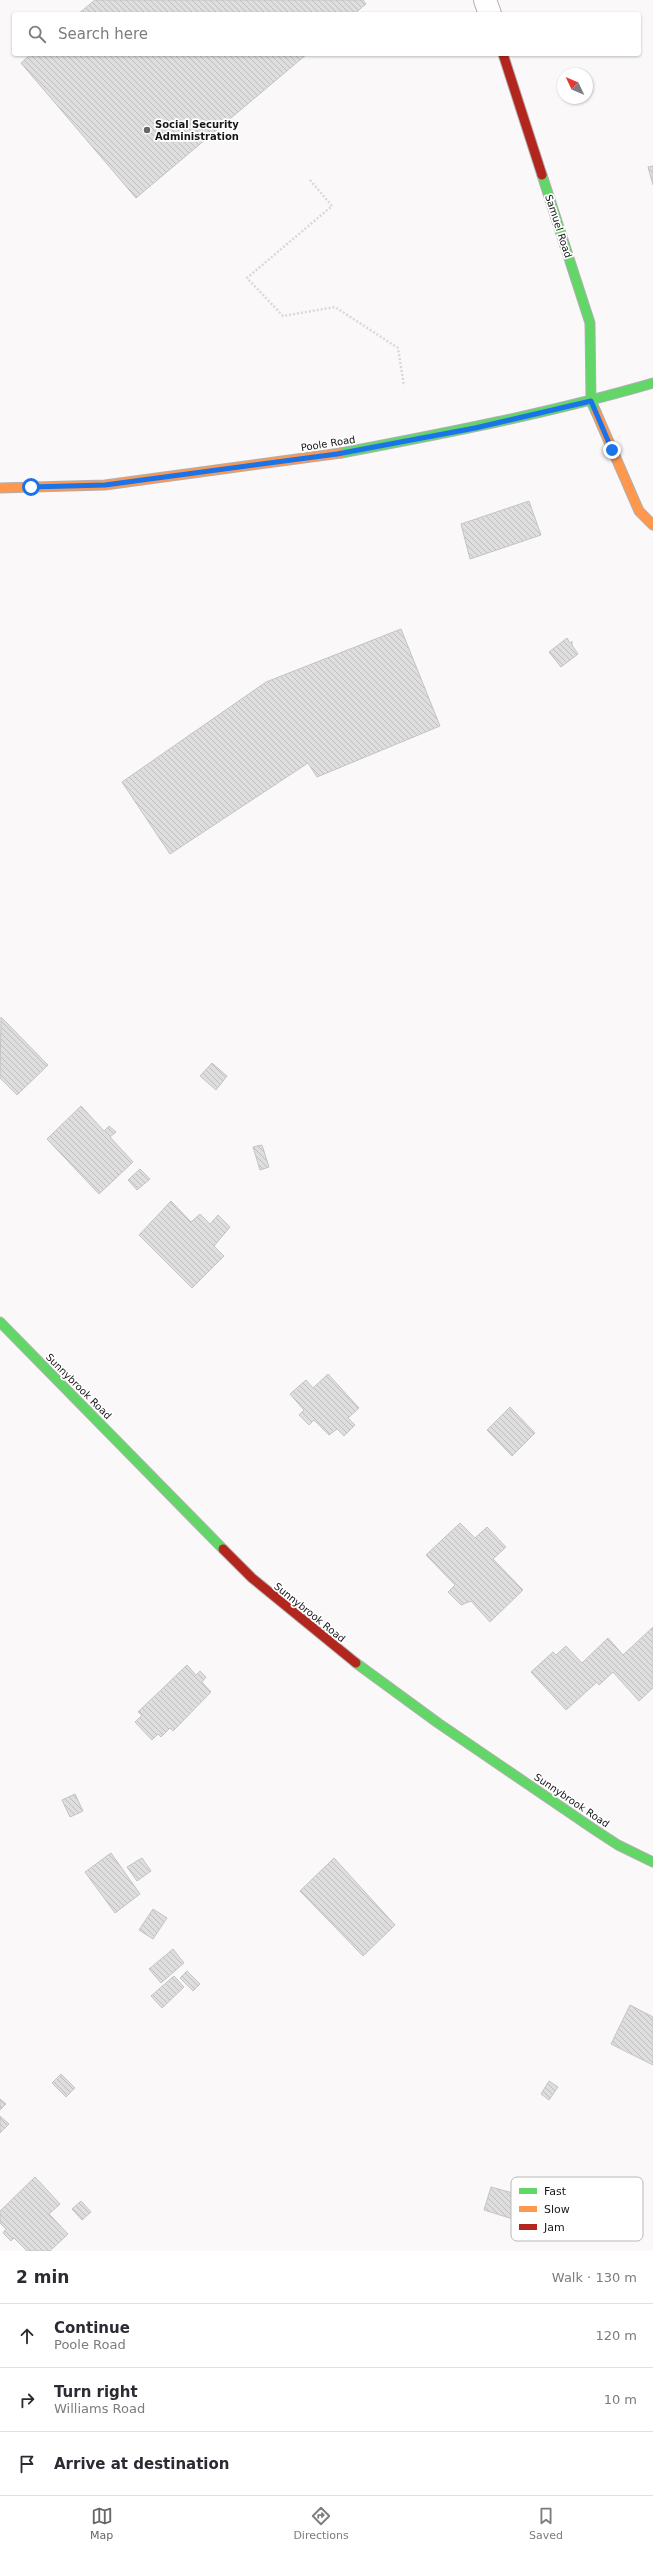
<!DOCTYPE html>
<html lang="en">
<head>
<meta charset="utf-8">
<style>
  body { margin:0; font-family:"DejaVu Sans",sans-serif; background:#f2f2f3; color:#2b2b33 }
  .compass { position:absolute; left:557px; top:68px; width:36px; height:36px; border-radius:50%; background:#fff; box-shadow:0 1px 3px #0004; rotate:314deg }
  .stop { position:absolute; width:12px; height:12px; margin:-9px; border:3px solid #1a73e8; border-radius:50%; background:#fff }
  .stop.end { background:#1a73e8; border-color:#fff; box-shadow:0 1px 4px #0008 }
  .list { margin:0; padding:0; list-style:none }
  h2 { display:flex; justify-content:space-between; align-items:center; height:52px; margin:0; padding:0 16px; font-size:17px }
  h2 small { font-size:13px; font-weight:400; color:#7c7c81 }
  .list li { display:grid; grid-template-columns:26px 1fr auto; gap:12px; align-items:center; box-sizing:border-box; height:64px; padding:0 16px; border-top:1px solid #e1e1e2 }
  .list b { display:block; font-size:15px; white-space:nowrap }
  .list p { margin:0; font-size:13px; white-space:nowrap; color:#7c7c81 }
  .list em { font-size:13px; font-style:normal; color:#7c7c81 }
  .icon { flex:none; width:22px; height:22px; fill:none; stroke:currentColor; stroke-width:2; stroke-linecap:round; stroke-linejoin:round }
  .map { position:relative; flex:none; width:653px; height:2251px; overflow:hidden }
  .search { position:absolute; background:#fff; box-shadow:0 1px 3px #0004; left:12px; right:12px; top:12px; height:44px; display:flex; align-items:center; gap:10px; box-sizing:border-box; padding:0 14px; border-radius:4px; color:#7c7c81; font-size:15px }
  .sheet { height:244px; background:#fff }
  nav { display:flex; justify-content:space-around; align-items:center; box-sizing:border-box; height:56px; border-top:1px solid #e1e1e2; background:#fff; font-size:11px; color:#7c7c81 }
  nav a { display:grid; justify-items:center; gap:2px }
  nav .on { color:#676566 }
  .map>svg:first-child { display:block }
</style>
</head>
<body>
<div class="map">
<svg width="653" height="2251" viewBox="0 0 653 2251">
  <defs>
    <pattern id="building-back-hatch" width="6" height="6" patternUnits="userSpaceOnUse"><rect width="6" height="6" fill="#dfdedf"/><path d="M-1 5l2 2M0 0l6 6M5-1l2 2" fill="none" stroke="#bfbebf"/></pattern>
  </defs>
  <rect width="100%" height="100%" fill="#faf8f9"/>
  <g fill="url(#building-back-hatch)" stroke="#c4c4c4">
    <path d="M95,0H363L366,4L354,14H78Z"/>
    <path d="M31,54H307L136,198L21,63Z"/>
    <path d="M653,166V185L648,167Z"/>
    <path d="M529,501L541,535L470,559L461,524Z"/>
    <path d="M401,629L440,726L317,777L308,763L170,854L122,782L266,682Z"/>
    <path d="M567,638L570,643L572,641V645L578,654L561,667L549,652Z"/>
    <path d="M1,1017L48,1065L17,1095L0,1078Z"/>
    <path d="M212,1063L227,1076L216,1090L200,1076Z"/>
    <path d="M81,1106L104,1131L109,1126L116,1132L110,1137L133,1162L99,1194L47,1139Z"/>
    <path d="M262,1145L269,1167L260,1170L253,1147Z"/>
    <path d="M140,1169L150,1179L137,1190L128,1180Z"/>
    <path d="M171,1201L191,1222L200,1214L210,1224L218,1215L230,1227L214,1246L224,1256L192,1288L139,1235Z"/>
    <path d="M328,1374L359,1408L348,1418L355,1425L344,1436L337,1429L329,1435L314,1420L309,1425L299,1415L304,1410L290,1394L306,1380L313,1388Z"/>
    <path d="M510,1407L535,1433L512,1456L487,1430Z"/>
    <path d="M460,1523L475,1538L487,1527L506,1547L493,1559L523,1590L490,1622L471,1601L461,1605L448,1592L455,1585L426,1555Z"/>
    <path d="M653,1627V1688L639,1701L613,1672L599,1685L597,1682L566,1710L531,1672L553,1652L556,1655L566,1646L582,1663L608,1638L623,1655Z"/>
    <path d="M187,1665L196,1675L200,1671L206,1677L202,1682L211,1692L173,1731L170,1728L161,1737L158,1734L152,1740L135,1722L142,1715L138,1712Z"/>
    <path d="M75,1794L83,1811L70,1817L62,1800Z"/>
    <path d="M111,1853L140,1894L115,1913L85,1872Z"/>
    <path d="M142,1858L151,1871L137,1881L127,1867Z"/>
    <path d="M334,1858L395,1925L363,1956L300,1891Z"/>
    <path d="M153,1909L167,1918L153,1939L139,1930Z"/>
    <path d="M173,1949L184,1963L161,1983L149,1969Z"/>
    <path d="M187,1971L200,1984L193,1991L180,1978Z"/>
    <path d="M174,1976L184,1987L162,2008L151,1996Z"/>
    <path d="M630,2005L653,2017V2065L611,2044Z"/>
    <path d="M61,2074L75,2088L66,2097L52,2083Z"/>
    <path d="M549,2081L558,2087L549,2100L541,2094Z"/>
    <path d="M0,2099L6,2104L0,2110Z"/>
    <path d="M0,2116L9,2124L0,2133Z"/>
    <path d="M35,2177L60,2204L49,2214L68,2234L50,2251H27L14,2238L11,2241L3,2233L6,2229L0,2223V2211Z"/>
    <path d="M491,2187L520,2195L513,2219L484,2210Z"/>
    <path d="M81,2201L91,2212L82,2220L72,2209Z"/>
  </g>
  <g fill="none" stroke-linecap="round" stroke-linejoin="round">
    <g stroke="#b1b0b1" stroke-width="24">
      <path id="street" d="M485,0L490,14"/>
    </g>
    <g stroke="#b1b0b1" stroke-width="11">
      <g id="fast">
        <path d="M542,175L590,323L591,401L596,412"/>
        <path d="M341,453C446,433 550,413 653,383"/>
        <path d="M0,1322L223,1549"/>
        <path d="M356,1663L438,1723L595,1830L618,1845L653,1862"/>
      </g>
    </g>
    <g stroke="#b1b0b1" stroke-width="11">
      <g id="slow">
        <path d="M596,412L639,511L653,525"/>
        <path d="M0,488L105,485L341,453"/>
      </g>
    </g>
    <g stroke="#b1b0b1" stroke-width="11">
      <g id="jam">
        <path d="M503,54L542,175"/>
        <path d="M223,1549L252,1578L356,1663"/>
      </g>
    </g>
    <path stroke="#dad9da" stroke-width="2.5" stroke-dasharray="2 2" stroke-linecap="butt" d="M310,180L332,206L247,278L283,316L335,307L398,348L404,386"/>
    <use href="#street" stroke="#fefefe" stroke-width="22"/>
    <use href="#fast" stroke="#63d668" stroke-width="9"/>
    <use href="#slow" stroke="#ff974d" stroke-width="9"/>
    <use href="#jam" stroke="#b3261e" stroke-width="9"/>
  </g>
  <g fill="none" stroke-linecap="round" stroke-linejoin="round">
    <path stroke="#1a73e8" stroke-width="5" d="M31,487L105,485L337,454L475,428L591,401L612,450"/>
  </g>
  <circle fill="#676566" stroke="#fff" stroke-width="1.5" cx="147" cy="130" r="4"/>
  <g text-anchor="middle" stroke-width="3.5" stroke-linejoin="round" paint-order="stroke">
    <g font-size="10" font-weight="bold" fill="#181617" stroke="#fff" text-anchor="start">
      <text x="155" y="128">Social Security<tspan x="155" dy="12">Administration</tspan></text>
    </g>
    <g font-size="10" fill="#181617" stroke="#fff">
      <text transform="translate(559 226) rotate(72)" y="4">Samuel Road</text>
      <text transform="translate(328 443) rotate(-9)" y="4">Poole Road</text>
      <text transform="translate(79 1386) rotate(45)" y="4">Sunnybrook Road</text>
      <text transform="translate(310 1612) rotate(39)" y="4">Sunnybrook Road</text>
      <text transform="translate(572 1800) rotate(34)" y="4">Sunnybrook Road</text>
    </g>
  </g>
  <rect x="511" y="2177" width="132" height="64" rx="6" fill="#fff" stroke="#bab9b9" stroke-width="1"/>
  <rect x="519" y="2188" width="18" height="6" fill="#63d668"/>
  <rect x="519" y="2206" width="18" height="6" fill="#ff974d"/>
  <rect x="519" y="2224" width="18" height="6" fill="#b3261e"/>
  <g font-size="11" fill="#181617">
    <text x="544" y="2195">Fast</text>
    <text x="544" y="2213">Slow</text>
    <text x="544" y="2231">Jam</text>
  </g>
</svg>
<svg class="compass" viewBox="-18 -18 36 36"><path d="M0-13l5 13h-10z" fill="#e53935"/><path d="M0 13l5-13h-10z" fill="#7c7c81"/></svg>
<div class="stop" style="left:31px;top:487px"></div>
<div class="stop end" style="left:612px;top:450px"></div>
<div class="search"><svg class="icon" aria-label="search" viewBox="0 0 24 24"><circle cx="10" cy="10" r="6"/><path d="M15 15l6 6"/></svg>Search here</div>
</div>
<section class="sheet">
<h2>2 min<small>Walk · 130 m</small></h2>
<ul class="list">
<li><svg class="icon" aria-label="ahead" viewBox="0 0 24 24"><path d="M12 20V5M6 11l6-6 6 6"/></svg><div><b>Continue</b><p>Poole Road</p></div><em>120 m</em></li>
<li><svg class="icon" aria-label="right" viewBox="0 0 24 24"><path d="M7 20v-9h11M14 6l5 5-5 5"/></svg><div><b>Turn right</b><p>Williams Road</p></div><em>10 m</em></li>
<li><svg class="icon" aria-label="arrive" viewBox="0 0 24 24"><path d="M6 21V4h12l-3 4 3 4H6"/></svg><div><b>Arrive at destination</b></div></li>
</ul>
</section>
<nav>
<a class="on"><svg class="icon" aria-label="map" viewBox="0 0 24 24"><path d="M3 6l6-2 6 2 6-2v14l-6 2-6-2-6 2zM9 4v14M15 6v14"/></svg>Map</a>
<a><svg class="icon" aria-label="directions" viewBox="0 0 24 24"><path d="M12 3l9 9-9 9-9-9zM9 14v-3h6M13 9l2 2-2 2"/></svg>Directions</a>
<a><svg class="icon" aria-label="saved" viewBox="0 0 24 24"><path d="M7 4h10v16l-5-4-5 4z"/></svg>Saved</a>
</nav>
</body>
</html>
